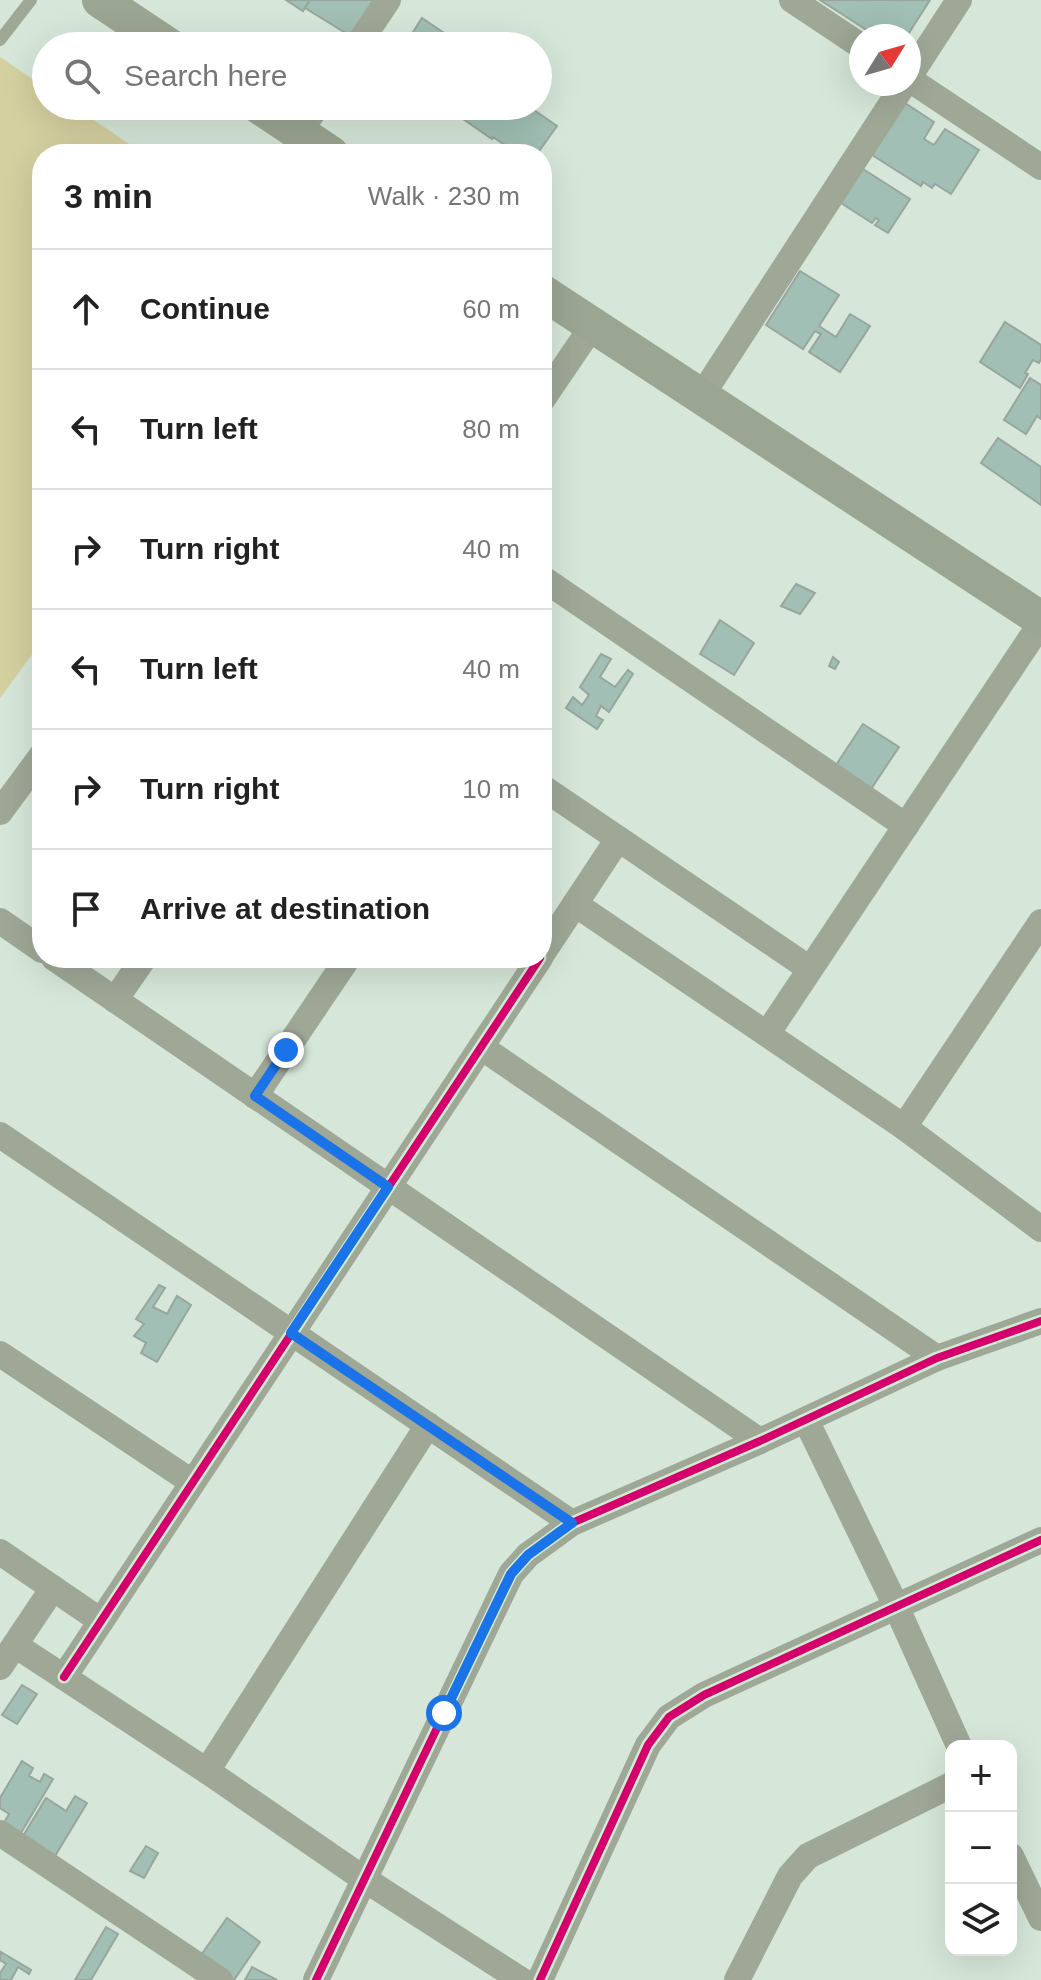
<!DOCTYPE html>
<html lang="en">
<head>
<meta charset="utf-8">
<style>
  body { margin:0; font-family:Arial,sans-serif; background:#f2f2f2; color:#222 }
  .controls { position:absolute; right:24px; bottom:24px; display:grid; overflow:hidden; border-radius:16px; box-shadow:0 8px 32px #0002 }
  .controls button { width:72px; height:72px; display:grid; place-items:center; padding:0; border:0; border-bottom:2px solid #e0e0e0; background:#fff; color:#222; font:40px sans-serif }
  .compass { position:absolute; left:849px; top:24px; width:72px; height:72px; border-radius:50%; background:#fff; box-shadow:0 8px 32px #0002; rotate:53deg }
  .stop { position:absolute; width:24px; height:24px; margin:-18px; border:6px solid #1a73e8; border-radius:50%; background:#fff }
  .stop.end { background:#1a73e8; border-color:#fff; box-shadow:0 2px 8px #0008 }
  .list { margin:0; padding:0; list-style:none }
  h2 { display:flex; justify-content:space-between; align-items:center; height:104px; margin:0; padding:0 32px; font-size:34px }
  h2 small { font-size:26px; font-weight:400; color:#767676 }
  .list li { display:grid; grid-template-columns:52px 1fr auto; gap:24px; align-items:center; box-sizing:border-box; height:120px; padding:0 32px; border-top:2px solid #e0e0e0 }
  .list b { display:block; font-size:30px; white-space:nowrap }
  .list em { font-size:26px; font-style:normal; color:#767676 }
  .icon { flex:none; width:44px; height:44px; fill:none; stroke:currentColor; stroke-width:2; stroke-linecap:round; stroke-linejoin:round }
  .map { position:relative; flex:none; width:1041px; height:1980px; overflow:hidden }
  .search { position:absolute; background:#fff; box-shadow:0 8px 32px #0002; left:32px; top:32px; width:520px; height:88px; display:flex; align-items:center; gap:20px; box-sizing:border-box; padding:0 28px; border-radius:44px; color:#767676; font-size:30px }
  .panel { position:absolute; background:#fff; box-shadow:0 8px 32px #0002; left:32px; top:144px; width:520px; height:824px; border-radius:32px }
  .map>svg:first-child { display:block }
</style>
</head>
<body>
<div class="map">
<svg width="1041" height="1980" viewBox="0 0 1041 1980">
  <rect width="100%" height="100%" fill="#d6e7d9"/>
  <path fill="#d5d0a0" d="M0,57L46,88V106H73L144,154H42V641L0,698Z"/>
  <g fill="#a1bfb4" stroke="#97a69e" stroke-width="2">
    <path d="M286,0H310L303,11Z"/>
    <path d="M310,0H375L352,37L305,8Z"/>
    <path d="M820,0H930L907,36H876Z"/>
    <path d="M422,18L462,45V46H404Z"/>
    <path d="M905,103L934,122L924,139L934,145L945,129L979,150L951,194L935,184L932,188L923,182L921,186L872,155Z"/>
    <path d="M472,106H528L557,126L537,154H518L493,137L492,139L463,119Z"/>
    <path d="M863,169L910,199L888,233L875,225L879,220L876,218L872,223L841,203Z"/>
    <path d="M800,271L839,295L819,326L836,337L850,314L870,326L840,372L809,352L821,334L815,331L803,349L766,325Z"/>
    <path d="M1005,322L1041,345V359L1039,363L1033,360L1025,373L1028,374L1020,388L980,362Z"/>
    <path d="M1030,378L1041,385V419L1037,416L1026,434L1004,420Z"/>
    <path d="M998,438L1041,467V505L981,463Z"/>
    <path d="M796,584L815,593L800,614L781,606Z"/>
    <path d="M720,620L754,643L734,675L700,654Z"/>
    <path d="M601,654L611,659L600,677L615,687L628,670L633,674L609,712L601,706L596,716L603,720L597,729L566,708L573,697L582,705L589,695L580,687Z"/>
    <path d="M833,657L839,662L835,669L829,666Z"/>
    <path d="M863,724L899,747L869,792L834,768Z"/>
    <path d="M159,1285L165,1288L153,1307L167,1314L177,1296L191,1305L157,1362L141,1353L146,1343L134,1336L144,1324L136,1319Z"/>
    <path d="M22,1685L37,1694L17,1724L2,1715Z"/>
    <path d="M22,1761L33,1768L29,1776L40,1782L44,1774L53,1779L18,1838L1,1828L9,1814L0,1808V1798Z"/>
    <path d="M75,1796L87,1803L52,1861L20,1841L46,1798L66,1811Z"/>
    <path d="M146,1846L158,1853L144,1878L130,1871Z"/>
    <path d="M227,1918L260,1942L234,1980H230L199,1958Z"/>
    <path d="M106,1927L118,1934L91,1980H75Z"/>
    <path d="M1,1952L31,1970L29,1974L18,1967L11,1980H0V1973L6,1964L0,1960Z"/>
    <path d="M252,1967L277,1980H245Z"/>
  </g>
  <g fill="none" stroke-linecap="round" stroke-linejoin="round">
    <path stroke="#9fa897" stroke-width="12" d="M0,40L31,0"/>
    <g stroke="#9fa897" stroke-width="26">
      <path d="M792,0L861,46"/>
      <path d="M357,46L388,0"/>
      <path d="M909,77L959,0"/>
      <path d="M909,79L1041,167"/>
      <path d="M299,133L317,106"/>
      <path d="M702,395L904,84"/>
      <path d="M542,400L593,325"/>
      <path d="M542,578L906,826"/>
      <path d="M542,787L810,969"/>
      <path d="M0,812L42,755"/>
      <path d="M575,904L904,1127L1041,1229"/>
      <path d="M0,921L42,950"/>
      <path d="M542,954L618,839"/>
      <path d="M54,958L760,1441"/>
      <path d="M115,1000L144,958"/>
      <path d="M767,1034L1041,623"/>
      <path d="M481,1047L937,1358"/>
      <path d="M255,1096L348,958"/>
      <path d="M904,1127L1041,922"/>
      <path d="M0,1135L572,1523"/>
      <path d="M0,1354L192,1482"/>
      <path d="M806,1420L896,1606L959,1746"/>
      <path d="M0,1552L101,1621"/>
      <path d="M15,1645L207,1771L364,1879L521,1980"/>
      <path d="M0,1667L53,1588"/>
      <path d="M64,1677L540,958"/>
      <path d="M207,1771L428,1425"/>
      <path d="M0,1833L220,1980"/>
      <path d="M1011,1856L1041,1918"/>
      <path d="M316,1980L511,1574L528,1555L572,1523L760,1441L937,1358L1041,1321"/>
      <path d="M540,1980L648,1745L669,1717L704,1695L1041,1540"/>
      <path d="M737,1980L790,1876L808,1856L951,1785"/>
    </g>
    <g stroke="#9ba692" stroke-width="36">
      <path d="M100,0L169,46"/>
      <path d="M259,106L331,154"/>
      <path d="M542,292L1041,619"/>
    </g>
    <g stroke="#d0edd4" stroke-width="13">
      <g id="cycleway">
        <path d="M64,1677L540,958"/>
        <path d="M316,1980L511,1574L528,1555L572,1523L760,1441L937,1358L1041,1321"/>
        <path d="M540,1980L648,1745L669,1717L704,1695L1041,1540"/>
      </g>
    </g>
    <use href="#cycleway" stroke="#d6006c" stroke-width="8"/>
  </g>
  <g fill="none" stroke-linecap="round" stroke-linejoin="round">
    <path stroke="#1a73e8" stroke-width="10" d="M286,1050L255,1096L388,1187L291,1333L572,1523L528,1555L511,1574L444,1713"/>
  </g>
</svg>
<div class="controls">
<button>+</button>
<button>−</button>
<button><svg class="icon" aria-label="layers" viewBox="0 0 24 24"><path d="M12 4l9 5-9 5-9-5zM3 14l9 5 9-5"/></svg></button>
</div>
<svg class="compass" viewBox="-18 -18 36 36"><path d="M0-13l5 13h-10z" fill="#e53935"/><path d="M0 13l5-13h-10z" fill="#767676"/></svg>
<div class="stop" style="left:444px;top:1713px"></div>
<div class="stop end" style="left:286px;top:1050px"></div>
<div class="search"><svg class="icon" aria-label="search" viewBox="0 0 24 24"><circle cx="10" cy="10" r="6"/><path d="M15 15l6 6"/></svg>Search here</div>
<section class="panel">
<h2>3 min<small>Walk · 230 m</small></h2>
<ul class="list">
<li><svg class="icon" aria-label="ahead" viewBox="0 0 24 24"><path d="M12 20V5M6 11l6-6 6 6"/></svg><div><b>Continue</b></div><em>60 m</em></li>
<li><svg class="icon" aria-label="left" viewBox="0 0 24 24"><path d="M17 20v-9H6M10 6l-5 5 5 5"/></svg><div><b>Turn left</b></div><em>80 m</em></li>
<li><svg class="icon" aria-label="right" viewBox="0 0 24 24"><path d="M7 20v-9h11M14 6l5 5-5 5"/></svg><div><b>Turn right</b></div><em>40 m</em></li>
<li><svg class="icon" aria-label="left" viewBox="0 0 24 24"><path d="M17 20v-9H6M10 6l-5 5 5 5"/></svg><div><b>Turn left</b></div><em>40 m</em></li>
<li><svg class="icon" aria-label="right" viewBox="0 0 24 24"><path d="M7 20v-9h11M14 6l5 5-5 5"/></svg><div><b>Turn right</b></div><em>10 m</em></li>
<li><svg class="icon" aria-label="arrive" viewBox="0 0 24 24"><path d="M6 21V4h12l-3 4 3 4H6"/></svg><div><b>Arrive at destination</b></div></li>
</ul>
</section>
</div>
</body>
</html>
